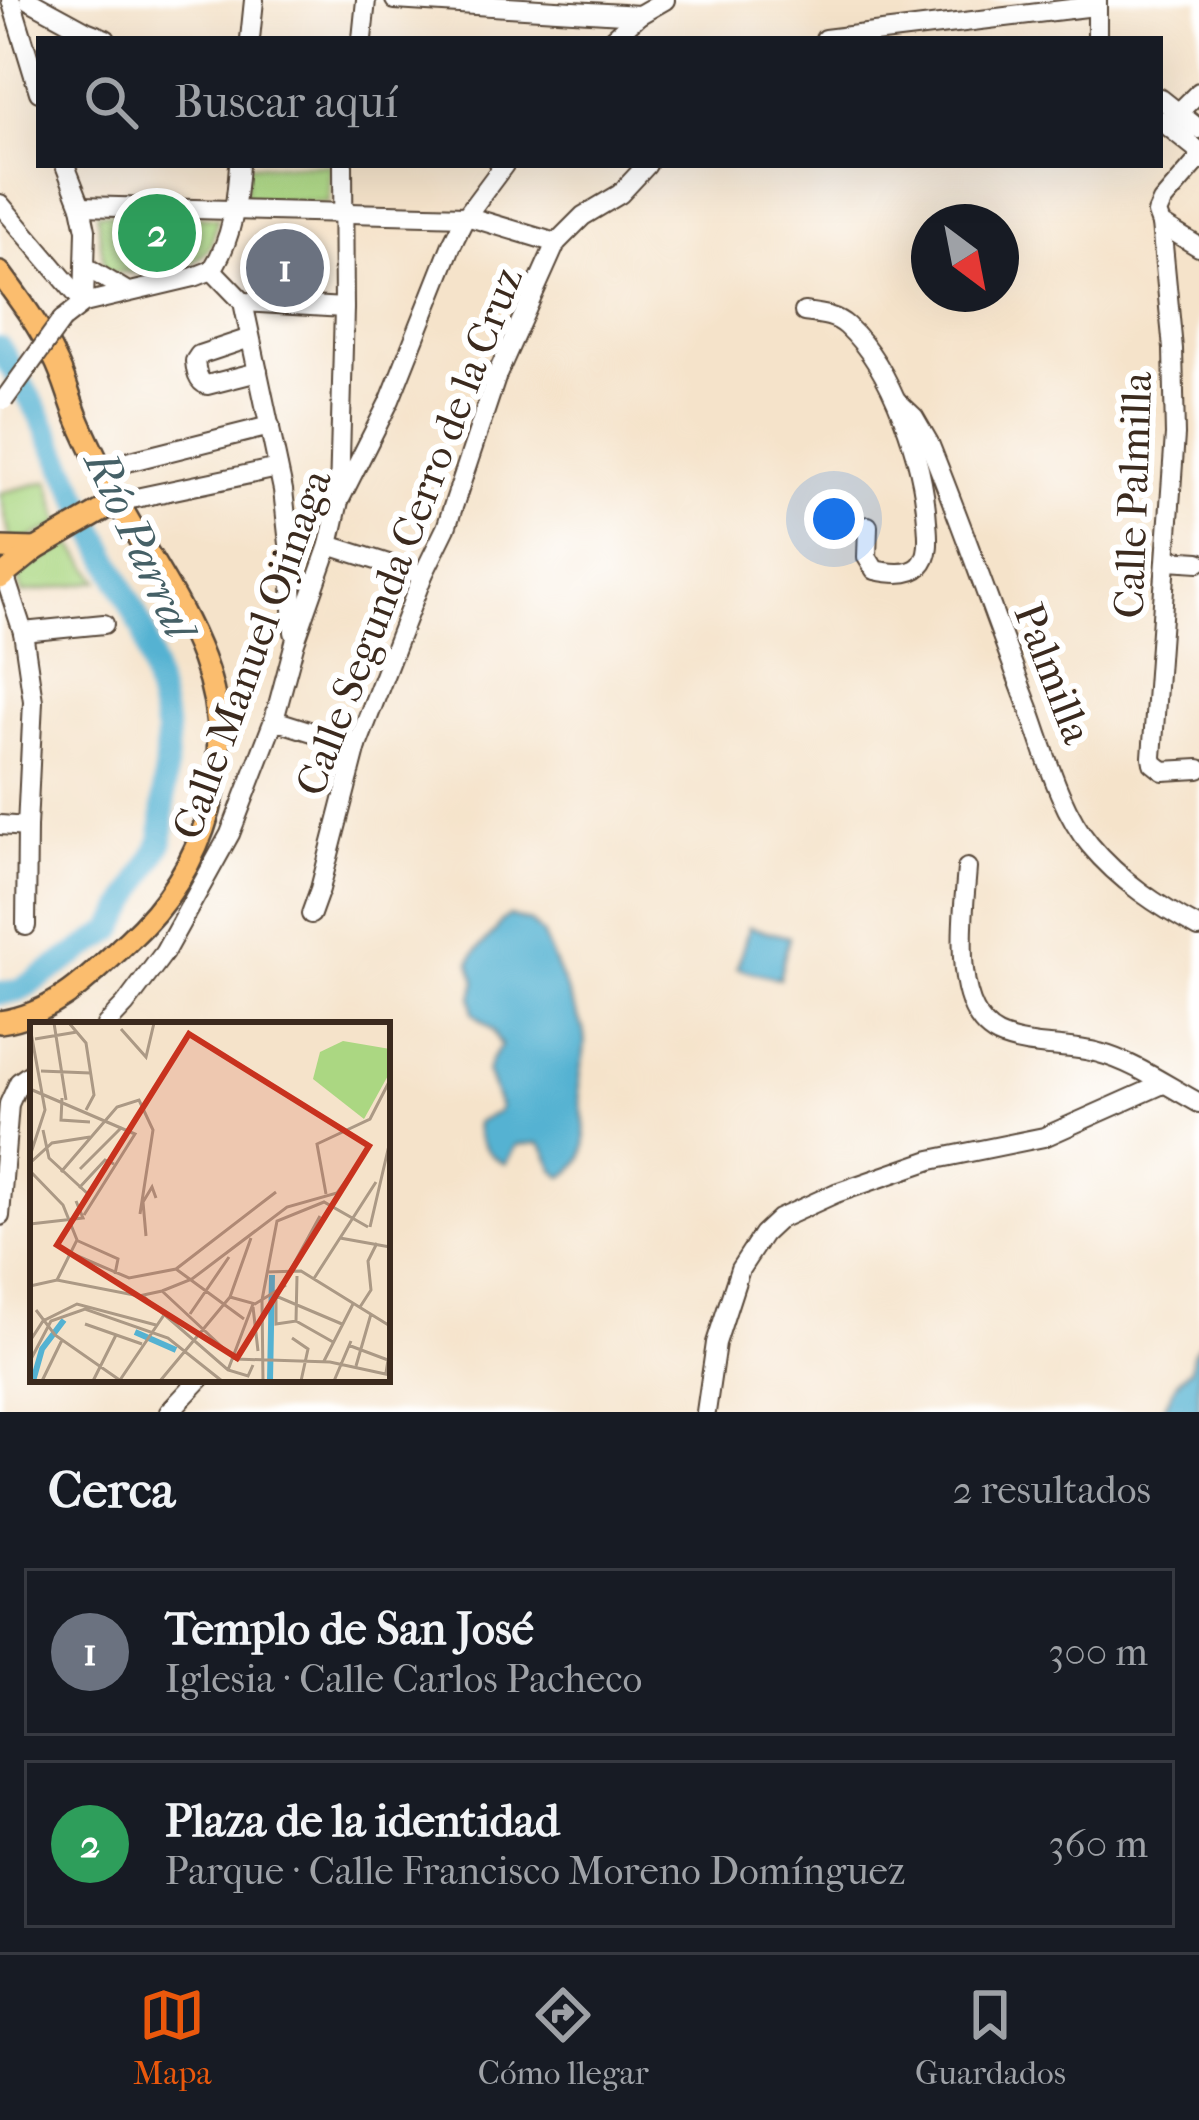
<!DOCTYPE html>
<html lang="es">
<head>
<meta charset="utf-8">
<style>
  body { margin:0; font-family:"IM FELL French Canon",serif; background:#20242c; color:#f1f3f6 }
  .compass { position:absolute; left:911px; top:204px; width:108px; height:108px; border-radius:50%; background:#171b24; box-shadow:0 12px 48px #0002; rotate:148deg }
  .you { position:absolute; left:834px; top:519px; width:42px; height:42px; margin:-30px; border:9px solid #fff; border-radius:50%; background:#1a73e8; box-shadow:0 0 0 18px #1a73e833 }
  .badge { display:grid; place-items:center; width:78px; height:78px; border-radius:50%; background:#ea580c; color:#fff; font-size:39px; font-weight:700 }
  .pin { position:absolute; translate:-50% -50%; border:6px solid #fff; box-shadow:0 3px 12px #0006 }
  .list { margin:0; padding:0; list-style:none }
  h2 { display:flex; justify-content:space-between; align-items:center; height:156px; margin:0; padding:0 48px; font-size:51px }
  h2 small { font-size:39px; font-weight:400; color:#9ea1a6 }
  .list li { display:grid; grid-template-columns:78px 1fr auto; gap:36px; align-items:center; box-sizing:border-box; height:168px; margin:0 24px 24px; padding:0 24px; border:3px solid #363941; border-radius:0px }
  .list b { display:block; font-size:45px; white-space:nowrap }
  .list p { margin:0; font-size:39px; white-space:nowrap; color:#9ea1a6 }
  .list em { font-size:39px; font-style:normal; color:#9ea1a6 }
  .icon { flex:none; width:66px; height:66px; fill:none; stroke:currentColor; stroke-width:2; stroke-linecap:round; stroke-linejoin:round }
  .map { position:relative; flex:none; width:1199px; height:1412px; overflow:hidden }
  .search { position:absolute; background:#171b24; box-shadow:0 12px 48px #0002; left:36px; right:36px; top:36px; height:132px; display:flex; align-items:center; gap:30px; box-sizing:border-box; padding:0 42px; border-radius:0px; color:#9ea1a6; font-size:45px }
  .sheet { height:540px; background:#171b24 }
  nav { display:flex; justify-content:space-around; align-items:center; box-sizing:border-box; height:168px; border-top:3px solid #363941; background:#171b24; font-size:33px; color:#9ea1a6 }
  nav a { display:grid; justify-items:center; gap:6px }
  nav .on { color:#ea580c }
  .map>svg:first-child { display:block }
</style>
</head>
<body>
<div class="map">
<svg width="1199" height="1412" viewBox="0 0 1199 1412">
  <rect width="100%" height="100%" fill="#fff"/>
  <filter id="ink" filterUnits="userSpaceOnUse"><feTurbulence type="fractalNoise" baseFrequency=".00833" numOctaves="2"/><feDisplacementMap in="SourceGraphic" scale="24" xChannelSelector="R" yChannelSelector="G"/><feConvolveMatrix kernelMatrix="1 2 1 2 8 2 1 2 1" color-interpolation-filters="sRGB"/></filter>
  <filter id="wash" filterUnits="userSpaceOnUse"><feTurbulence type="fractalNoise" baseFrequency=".004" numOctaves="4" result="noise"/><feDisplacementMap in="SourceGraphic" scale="48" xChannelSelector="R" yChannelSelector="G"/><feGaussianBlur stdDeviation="2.7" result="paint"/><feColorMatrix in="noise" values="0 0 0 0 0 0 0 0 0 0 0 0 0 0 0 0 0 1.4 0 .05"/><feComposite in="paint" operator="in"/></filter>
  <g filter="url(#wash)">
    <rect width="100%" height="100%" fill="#f5e3ca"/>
    <g fill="#abd782" stroke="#738050" stroke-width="3">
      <path d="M247,165H331L328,202L245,199Z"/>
      <path d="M97,213L218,218C215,226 214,239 209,247C192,277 135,271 105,272Z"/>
      <path d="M49,481L60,524L21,542L11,541L0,493Z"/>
      <path d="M71,543L99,581L22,593L18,575Z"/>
    </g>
    <g fill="#54b2d2" stroke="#486e78" stroke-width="3">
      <path d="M509,916L531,922L542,934L583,1029C589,1053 578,1064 579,1087C579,1120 602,1152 563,1177C548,1170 551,1151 538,1143L516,1145L505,1164C490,1156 473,1139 477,1122L498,1112L500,1107L487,1071L491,1060L501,1046L493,1031L473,1013L472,997L476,981L470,963C475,949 483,945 492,935C500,927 498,921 509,916Z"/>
      <path d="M749,927L789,937L779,979L737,968Z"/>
      <path d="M1199,1344V1412H1162L1177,1382L1191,1368L1193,1354Z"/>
    </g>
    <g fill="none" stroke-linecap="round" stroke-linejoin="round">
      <path stroke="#54b2d2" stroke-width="24" d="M0,348L37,410L144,632L167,733L162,841L113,930L19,991L0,993"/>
    </g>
  </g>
  <g filter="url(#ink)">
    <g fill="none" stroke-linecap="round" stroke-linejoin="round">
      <g stroke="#574638" stroke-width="22">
        <g id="minor">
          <path d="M11,0L39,92"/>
          <path d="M29,0L86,31L106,39"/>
          <path d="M395,0L639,15"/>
          <path d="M250,39L254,0"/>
          <path d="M362,39L366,0"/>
          <path d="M612,39L639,15L665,0"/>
          <path d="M825,39L1095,6"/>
          <path d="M1097,39V0"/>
          <path d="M1160,98L1199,129"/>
          <path d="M1179,112L1199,92"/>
          <path d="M1160,120L1199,151"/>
          <path d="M1199,159L1162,202L1157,213L1161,224L1199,247"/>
          <path d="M65,165L81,206L86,230L84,303"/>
          <path d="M0,204L84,303"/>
          <path d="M81,206L466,216L556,243"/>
          <path d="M1161,224L1173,349L1175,435L1152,757L1153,763L1163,771L1199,769"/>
          <path d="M86,267L126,291"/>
          <path d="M212,270L243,302L283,490L291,562L294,632"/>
          <path d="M212,270C233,237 236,204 239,165"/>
          <path d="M243,302L344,308"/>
          <path d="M804,312C820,314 835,315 847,326C893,369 923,460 927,521C928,535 931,555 920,566C910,576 888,573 875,570L867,557L868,526"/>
          <path d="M62,320L84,303L194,277L212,270"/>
          <path d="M250,338L199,355L195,361C196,370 197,382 207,385L258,372"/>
          <path d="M897,401L914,417L929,443C965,532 996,622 1030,711C1045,753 1061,811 1090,845C1120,881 1158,906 1199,928"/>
          <path d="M127,462L270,426"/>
          <path d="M339,496L344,308L343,165"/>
          <path d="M117,502L278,468"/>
          <path d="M329,545L423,575"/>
          <path d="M1168,560L1199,562"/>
          <path d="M4,574L23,632L33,701L27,827L26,926"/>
          <path d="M23,632L104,624"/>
          <path d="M274,720L357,746"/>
          <path d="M0,825L27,827"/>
          <path d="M967,868C964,911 949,1011 998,1035C1028,1049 1067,1044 1099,1053C1134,1062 1167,1086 1199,1103"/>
          <path d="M311,914L320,889L357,746L423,575L446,528L497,375L556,243L583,216L620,194L647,165"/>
          <path d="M106,1025L125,1005L164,953L230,834L274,720L295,642L329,545L339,501L390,400L452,244L466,216L504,165"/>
          <path d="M0,1216L9,1104L19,1082L33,1072"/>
          <path d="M169,1412L200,1379"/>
          <path d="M706,1412L716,1343L740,1269L763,1234L779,1219L836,1193L931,1160L1044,1137L1163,1084"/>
        </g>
      </g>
      <g stroke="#574638" stroke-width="26">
        <g id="major">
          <path d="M0,273C20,300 40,327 54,357C64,376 69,397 77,417C86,439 97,461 108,483C137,542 180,597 203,659C241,761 206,869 128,941C90,977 55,1014 0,1022"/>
          <path d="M0,548L36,549"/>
          <path d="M0,578L36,549L117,502"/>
        </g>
      </g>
      <use href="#minor" stroke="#fff" stroke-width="18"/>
      <use href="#major" stroke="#fbbd6e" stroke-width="21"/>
      <g stroke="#574638" stroke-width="22" stroke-linecap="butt">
        <path id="minor-bridge" d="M4,400L62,320"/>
      </g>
      <use href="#minor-bridge" stroke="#fff" stroke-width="18"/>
    </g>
  </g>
  <g text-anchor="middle" stroke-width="12" stroke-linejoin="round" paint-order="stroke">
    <g font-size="42" fill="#3b2a1e" stroke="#fff">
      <text transform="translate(1132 495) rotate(-88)" y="15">Calle Palmilla</text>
      <text transform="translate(408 531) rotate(-69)" y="15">Calle Segunda Cerro de la Cruz</text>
      <text transform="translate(251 654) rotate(-70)" y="15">Calle Manuel Ojinaga</text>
      <text transform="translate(1054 673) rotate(69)" y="15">Palmilla</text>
    </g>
    <g font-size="45" font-style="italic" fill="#456066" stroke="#fff">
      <text transform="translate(141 544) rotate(65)" y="16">Río Parral</text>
    </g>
  </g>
  <g transform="translate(30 1022)">
    <rect width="360" height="360" fill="#f5e3ca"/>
    <path d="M313,19L360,27V50L334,97L283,57L290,30Z" fill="#abd782"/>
    <path fill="none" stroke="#54b2d2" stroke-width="6" d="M105,310L146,328M3,359L12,327L34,298M240,359L242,253"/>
    <path fill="none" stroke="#ab9985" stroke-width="3" d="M24,1L36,78M39,1L56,21L64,73L56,88M0,5L15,88L0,134M91,7L116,35L124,1M5,17L47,10M11,49L60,51M0,67L105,112L54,193M32,76L31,98L60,100M13,108L19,136L58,172M0,141L22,121L60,115M50,147L92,105M31,150L87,85L109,78L123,108L110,192M2,151L33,183L47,218L27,258M49,166L75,138L84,142M296,172L287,122L340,97L360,58M0,202L53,196L46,179M340,205L360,119M116,214L113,180L122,165L126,176M310,216L360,225M46,218L88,237L85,252M43,232L99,256L146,247L246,170M146,247L214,297M260,249L290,194M236,250L271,249L360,304M283,258L346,160M0,264L27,258L109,274L132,269L162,257L257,185L307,171L331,138M132,269L205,337M114,275L198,348L218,354L223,343M200,275L221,216M200,275L225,282L256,263M223,285L228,329M330,285L341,268L338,239L347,221M6,288L25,313L91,359M160,292L199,235M266,299L267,254M55,302L112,322M2,316L13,299L47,282L126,303M262,316L278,327L271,359M303,320L266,299L246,302V274L312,302M318,323L358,338L356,351M205,337L300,340L360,353M0,339L21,299L55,287L138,316L192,359M294,339L323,282M326,344L341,292M198,348L223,282M90,358L136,290M12,359L32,318M63,359L86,313M130,359L200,275M233,359L232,278L247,199L294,180L338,205M304,359L321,319"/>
    <path fill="#c8321e" fill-opacity="0.15" stroke="#c8321e" stroke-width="6" d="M159,12L339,124L207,336L27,223Z"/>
    <rect width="360" height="360" fill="none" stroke="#3b2a1e" stroke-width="6"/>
  </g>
</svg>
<svg class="compass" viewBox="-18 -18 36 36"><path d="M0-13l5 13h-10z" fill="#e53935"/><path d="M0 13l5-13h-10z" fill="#9ea1a6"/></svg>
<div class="you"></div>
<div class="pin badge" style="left:285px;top:268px;background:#6b7280">1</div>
<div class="pin badge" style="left:157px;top:233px;background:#2e9e5b">2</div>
<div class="search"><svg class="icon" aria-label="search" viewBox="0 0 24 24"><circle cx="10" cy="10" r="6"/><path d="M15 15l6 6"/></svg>Buscar aquí</div>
</div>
<section class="sheet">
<h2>Cerca<small>2 resultados</small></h2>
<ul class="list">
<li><span class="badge" style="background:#6b7280">1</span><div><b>Templo de San José</b><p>Iglesia · Calle Carlos Pacheco</p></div><em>300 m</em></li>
<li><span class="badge" style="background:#2e9e5b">2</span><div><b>Plaza de la identidad</b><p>Parque · Calle Francisco Moreno Domínguez</p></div><em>360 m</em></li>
</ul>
</section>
<nav>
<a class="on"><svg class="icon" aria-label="map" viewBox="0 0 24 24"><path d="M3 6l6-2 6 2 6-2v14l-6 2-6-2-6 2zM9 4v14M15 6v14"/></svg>Mapa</a>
<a><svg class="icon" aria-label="directions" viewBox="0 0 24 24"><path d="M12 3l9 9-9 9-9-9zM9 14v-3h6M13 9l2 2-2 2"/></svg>Cómo llegar</a>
<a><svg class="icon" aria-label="saved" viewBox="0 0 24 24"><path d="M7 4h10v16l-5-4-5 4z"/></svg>Guardados</a>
</nav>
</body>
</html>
